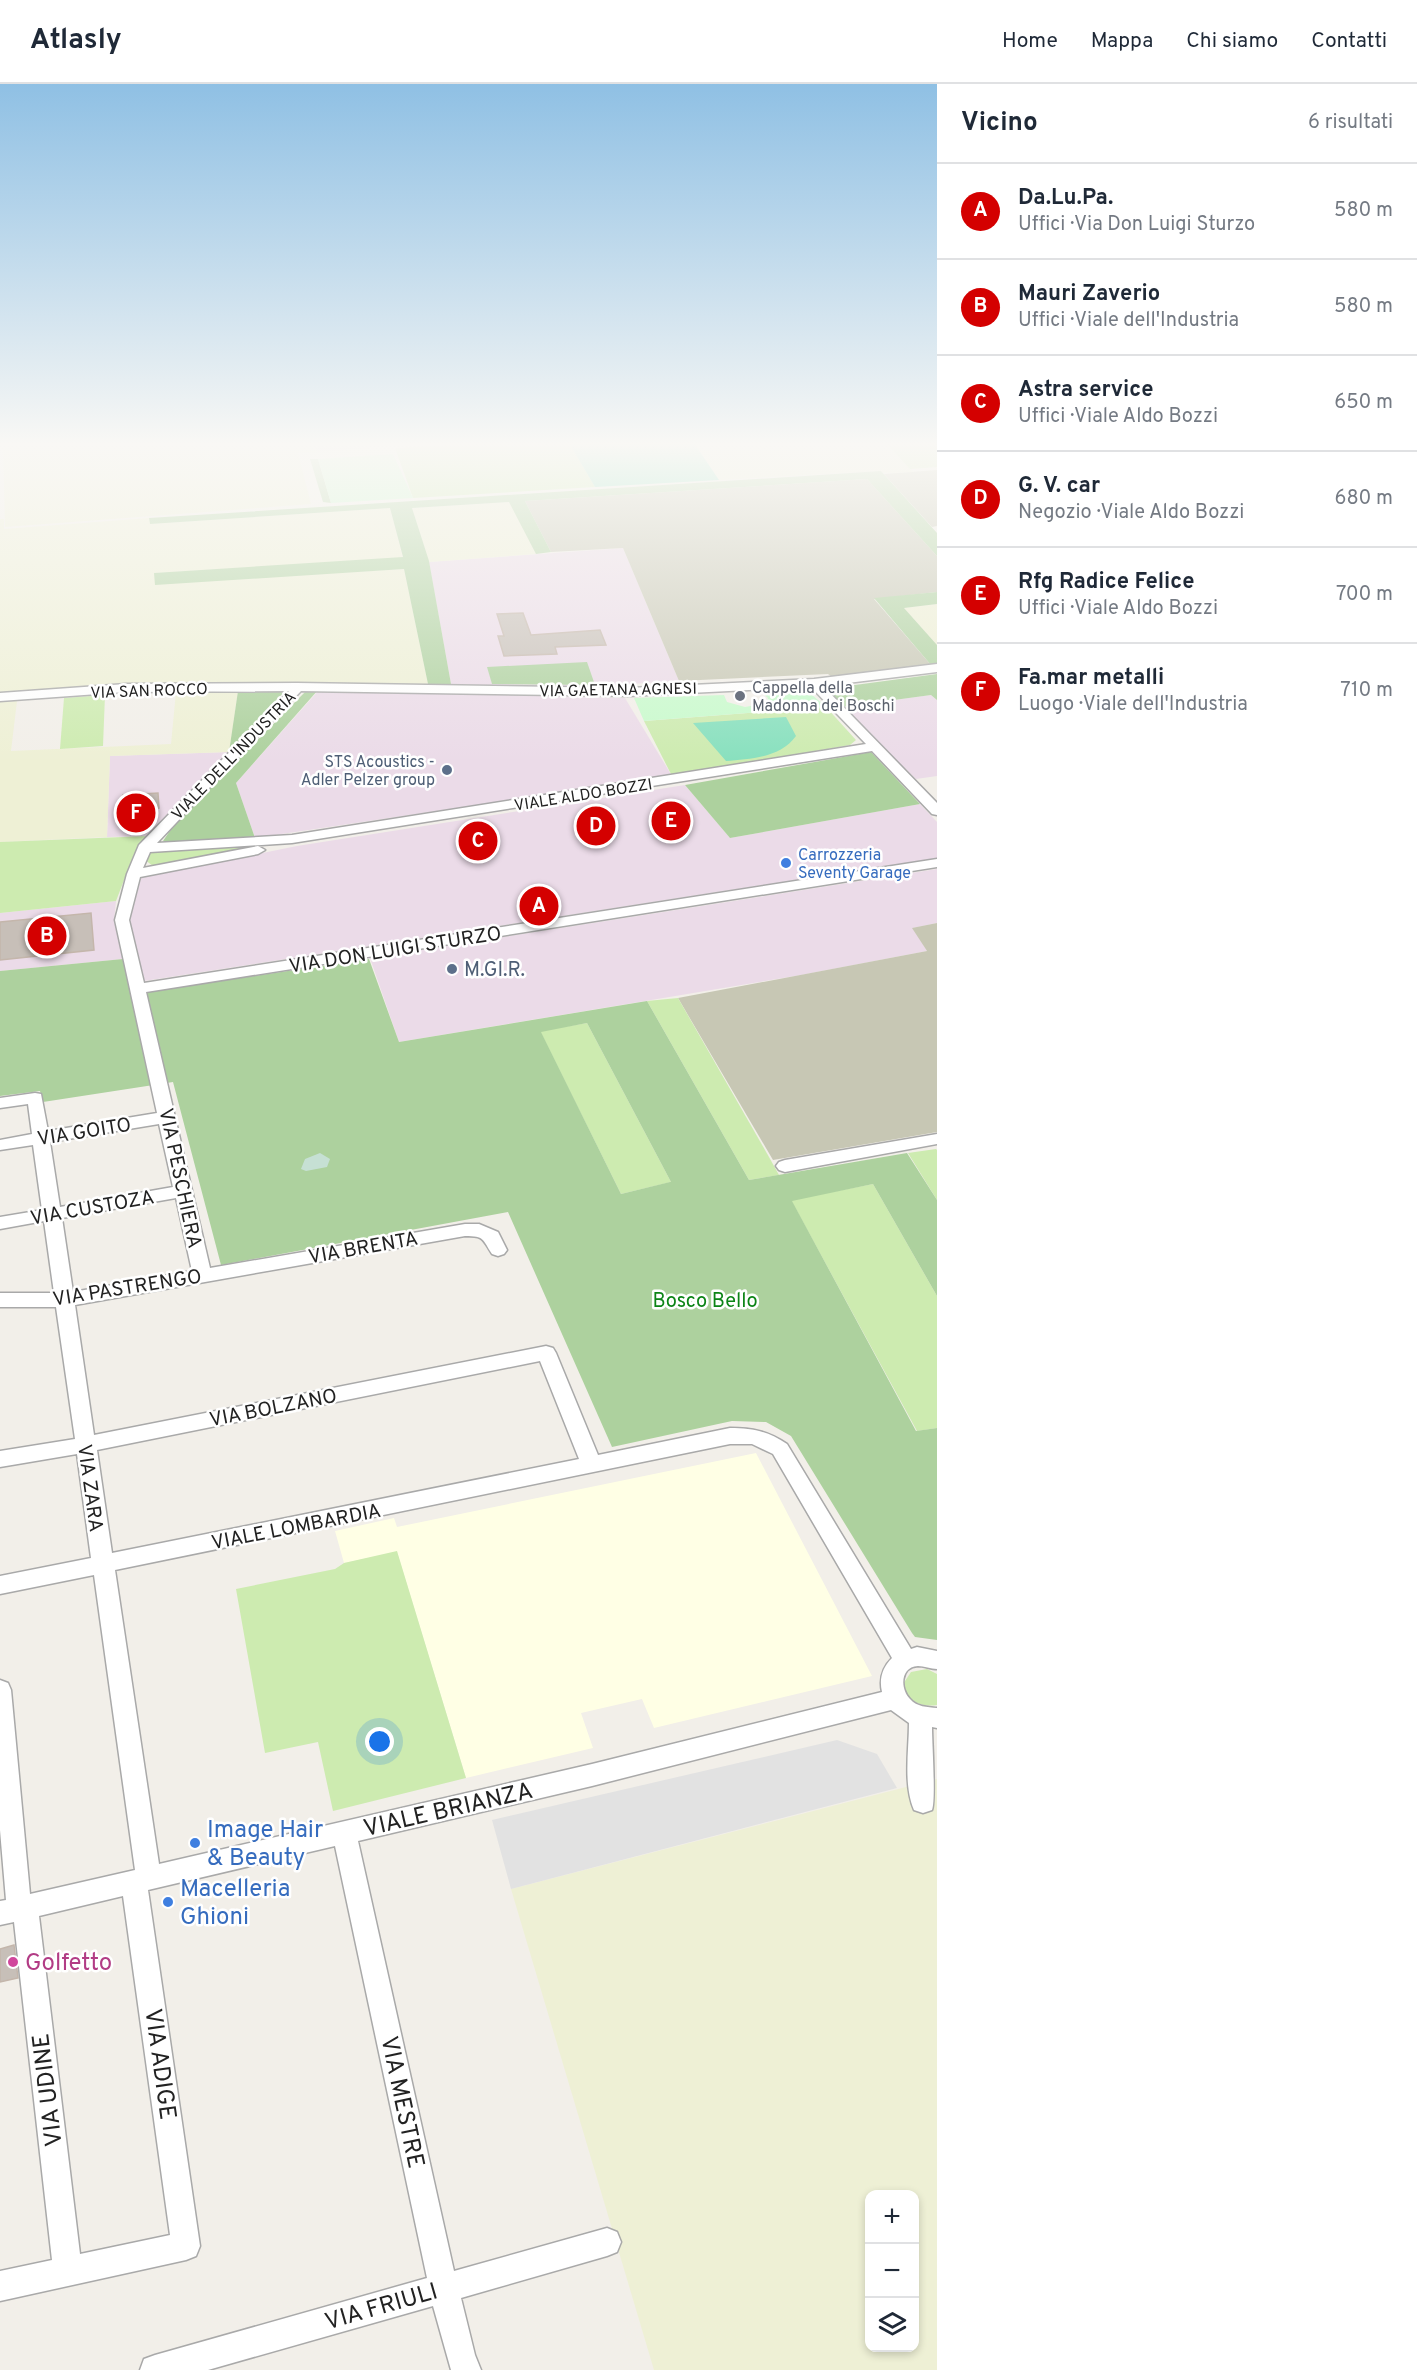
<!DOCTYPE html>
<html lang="it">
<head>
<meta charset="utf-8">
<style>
  body { margin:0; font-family:Overpass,sans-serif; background:#f2f2f3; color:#1f2937 }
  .controls { position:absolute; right:18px; bottom:18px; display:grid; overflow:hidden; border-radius:12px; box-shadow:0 3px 9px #0003 }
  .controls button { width:54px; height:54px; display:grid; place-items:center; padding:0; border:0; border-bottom:2px solid #e0e1e3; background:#fff; color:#1f2937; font:30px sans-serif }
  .you { position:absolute; left:380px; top:1658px; width:21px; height:21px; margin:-15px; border:4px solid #fff; border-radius:50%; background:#1a73e8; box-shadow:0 0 0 9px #1a73e833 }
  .badge { display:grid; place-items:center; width:39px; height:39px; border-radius:50%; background:#d40000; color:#fff; font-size:20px; font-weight:700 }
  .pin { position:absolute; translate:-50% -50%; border:3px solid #fff; box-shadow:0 2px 6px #0006 }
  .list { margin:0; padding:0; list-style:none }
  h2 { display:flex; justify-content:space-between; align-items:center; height:78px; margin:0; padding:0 24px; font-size:26px }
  h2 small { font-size:20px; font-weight:400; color:#747a83 }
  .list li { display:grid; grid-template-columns:39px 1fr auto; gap:18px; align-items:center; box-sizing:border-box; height:96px; padding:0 24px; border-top:2px solid #e0e1e3 }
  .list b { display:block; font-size:22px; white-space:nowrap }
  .list p { margin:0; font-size:20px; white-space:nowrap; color:#747a83 }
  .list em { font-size:20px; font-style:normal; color:#747a83 }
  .icon { flex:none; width:33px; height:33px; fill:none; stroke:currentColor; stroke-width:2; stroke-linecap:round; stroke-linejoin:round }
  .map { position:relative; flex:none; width:937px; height:2286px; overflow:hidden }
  header { display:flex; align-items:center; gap:36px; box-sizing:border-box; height:84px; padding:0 30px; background:#fff; border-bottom:2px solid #e0e1e3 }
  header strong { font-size:28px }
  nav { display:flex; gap:33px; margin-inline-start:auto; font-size:21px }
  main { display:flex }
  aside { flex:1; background:#fff }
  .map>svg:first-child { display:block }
</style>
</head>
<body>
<header>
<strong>Atlasly</strong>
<nav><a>Home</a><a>Mappa</a><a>Chi siamo</a><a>Contatti</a></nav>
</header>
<main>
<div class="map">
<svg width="937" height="2286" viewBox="0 0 937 2286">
  <rect width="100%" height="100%" fill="#f2efe9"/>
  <g fill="#ebdbe8">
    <path d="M312,359H379L380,363L317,368Z"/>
    <path d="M623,464L679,597L598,602L586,605L451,600L429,478Z"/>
    <path d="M319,606L625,614L672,692L255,754L236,699Z"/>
    <path d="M931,611L937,616V692L916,695L842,623Z"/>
    <path d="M229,668L148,752L107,753L110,672Z"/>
    <path d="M685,701L730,754L920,720L937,738V774L144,897L130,836L141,794L297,762Z"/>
    <path d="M937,785V839L913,844L927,867L801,891L399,958L370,874Z"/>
    <path d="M116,817L114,837L123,875L0,887V829Z"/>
  </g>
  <path fill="#ffffe5" d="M756,1369L872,1592L654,1644L642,1615L581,1629L593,1664L466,1694L397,1468L344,1479L335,1447L394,1434L397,1443Z"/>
  <g fill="#c7c7b4">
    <path d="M937,386V442L932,443L884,390Z"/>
    <path d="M867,395L937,472V508L874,515L931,581L832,593L828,590L679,597L623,464L551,468L525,417Z"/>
    <path d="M937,839V1048L773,1076L678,914L927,867L912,844Z"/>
  </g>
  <g fill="#eef0d5" fill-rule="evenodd">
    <path d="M3,359H312L315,368L298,369L311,420L5,443Z"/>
    <path d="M694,359H886L914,388L884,389L881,387L719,396Z"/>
    <path d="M510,418L536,470L429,478L412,424Z"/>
    <path d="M390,424L403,474L155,489V500L404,485L428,600L131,601L0,610V435H4V445L149,434L150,440Z"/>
    <path d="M937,520V561L904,524Z"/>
    <path d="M238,607L229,668L110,672L107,753L0,758V618L17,617L11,667L171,660L176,608Z"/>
    <path d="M937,1695V2286H654L511,1805ZM870,2110H914V2264H870Z"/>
  </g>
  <g fill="#cdebb0">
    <path d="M476,359H569L595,403L413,414L395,364Z"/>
    <path d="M886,359H937V383L910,385Z"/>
    <path d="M105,611L103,662L60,665L64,614Z"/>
    <path d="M826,623L856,656L850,661L672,692L644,637Z"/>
    <path d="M148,752L134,770L116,817L0,829V758Z"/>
    <path d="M254,760L256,762L251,765L153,782L145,776L152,768L158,767Z"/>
    <path d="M678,914L769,1073L779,1091L749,1096L647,917Z"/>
    <path d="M587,939L671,1098L621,1110L540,947Z"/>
    <path d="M936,1065L937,1066V1116L908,1069Z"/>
    <path d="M873,1100L937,1212V1344L917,1347L791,1116Z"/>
    <path d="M397,1467L466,1694L333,1727L318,1658L265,1669L236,1505L335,1485L344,1479Z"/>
    <path d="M927,1585L937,1590V1621C921,1624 906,1616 903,1600L911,1588Z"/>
  </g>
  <g fill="#add19e" fill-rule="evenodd">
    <path d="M310,375H318L331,419L323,418Z"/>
    <path d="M881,387L937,449V472L867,395L525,417L551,468L536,470L509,418L412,424L429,477L451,600H428L404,485L155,501L154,489L403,473L390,424L150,440L149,434Z"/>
    <path d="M937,508V520L904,524L937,561V580L931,581L874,514Z"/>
    <path d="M587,578L595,601L492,600L487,583Z"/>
    <path d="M937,590V616L931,611L842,623L825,605Z"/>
    <path d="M307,606H318L236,699L255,754L167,759L163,757L176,738Z"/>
    <path d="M238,607H279L283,609L229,668Z"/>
    <path d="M871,668L920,720L730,754L685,701Z"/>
    <path d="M123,875L133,910L369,875L399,958L647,917L749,1096L907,1069L937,1116V1212L873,1100L792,1117L916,1347L937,1344V1556L915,1553L912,1549L791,1352L766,1338L732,1337L612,1363L508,1128L221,1181L173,998L43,1018L40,1007L0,1012V887ZM587,939L671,1098H670L621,1110L541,948Z"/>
  </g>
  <path fill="#c6e0d4" d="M320,1069L330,1075L327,1083L306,1087L301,1085L305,1075Z"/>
  <g fill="#c8facc">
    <path d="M393,370L413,414L331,419L318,375Z"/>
    <path d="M793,606L810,609L826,623L644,637L634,614L724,611L727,618L745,623L766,619L768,614L760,607Z"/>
  </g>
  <g fill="#88e0be">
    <path d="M569,359H694L719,396L595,403Z"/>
    <path d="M786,633L796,652C780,674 750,675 726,677L693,639Z"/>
  </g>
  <path fill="#e2e2e2" d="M837,1656L877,1670L897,1704L511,1805L492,1736Z"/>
  <g fill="#c7bfb8" stroke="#c4b6ab" stroke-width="1.5">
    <path d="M523,529L531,551L600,546L606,561L555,563L557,570L504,572L498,552H504L497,530Z"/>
    <path d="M158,709L159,724L149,725L150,733H142V741L124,742L123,711Z"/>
    <path d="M91,829L94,866L0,876V838Z"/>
    <path d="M14,1861L18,1894L0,1898V1865Z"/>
  </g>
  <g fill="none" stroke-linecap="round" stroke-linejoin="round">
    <g stroke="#a9a9a9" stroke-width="3">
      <g id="minor">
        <path d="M937,580V588L823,602L937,719V731L932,730L872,667L292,759L150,768L143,784L258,762L265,766L258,770L140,793L129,836L144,899L937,775V783L146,908L210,1184L465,1140H479L498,1148L507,1166L504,1170L498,1172L492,1170C482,1155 485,1152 465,1152L75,1221L94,1351L546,1262L553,1264L556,1269L598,1371L730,1344C752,1344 768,1347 787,1360L911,1565L917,1563L937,1567V1585C931,1585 924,1582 918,1582C900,1583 900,1605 910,1615C917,1623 927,1623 937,1624V1644L932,1643C932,1659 936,1716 932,1726L923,1729L914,1726C903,1700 909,1666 909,1639L891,1626L592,1702L358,1757L454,2187L607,2144L617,2148L621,2158L617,2168L607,2172L461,2214L475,2271L481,2286H451L433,2222L208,2286H140L144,2275L155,2271L427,2194L335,1762L148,1806L200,2162L196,2172L186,2176L0,2217V2187L52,2176L14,1838L0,1841V1817L6,1816L0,1746V1596L8,1599L11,1606L30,1810L135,1786L94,1491L0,1510V1492L91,1474L77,1370L0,1383V1367L75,1355L56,1223H0V1209H54L44,1137L0,1145V1133L42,1126L33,1061L0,1066V1056L32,1050L28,1020L0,1024V1014L35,1009L41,1010L48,1047L157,1029L115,836L127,790L139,761L289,607L126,608L0,617V609L126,600L297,599L629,604L814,595ZM811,603L866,660L292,751L157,759L301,607L629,612ZM159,1040L173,1103L60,1123L50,1058ZM176,1114L192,1187L73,1208L62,1134ZM540,1277L579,1375L112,1469L97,1366ZM730,1360H752L773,1370L892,1574C882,1584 879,1595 882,1608L592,1680L159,1780L115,1486ZM123,1812L170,2151L80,2170L39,1832Z"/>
        <path d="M937,1050V1060L785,1088L779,1086L776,1082L779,1078L785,1076Z"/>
      </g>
    </g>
    <use href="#minor" fill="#fff" fill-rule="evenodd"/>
  </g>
  <linearGradient id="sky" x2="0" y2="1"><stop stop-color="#8fc0e4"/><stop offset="0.53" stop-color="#f9f8f5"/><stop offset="1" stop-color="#f9f8f5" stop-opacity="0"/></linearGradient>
  <rect width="937" height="679" fill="url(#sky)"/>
  <circle fill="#6b7280" stroke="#fff" stroke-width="2" cx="740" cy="612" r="6"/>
  <g fill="#5c6f8a" stroke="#fff" stroke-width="2">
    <circle cx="447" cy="686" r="6"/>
    <circle cx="452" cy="885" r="6"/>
  </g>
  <g fill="#3f7fe0" stroke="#fff" stroke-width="2">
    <circle cx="786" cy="779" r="6"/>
    <circle cx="195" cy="1759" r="6"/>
    <circle cx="168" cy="1818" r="6"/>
  </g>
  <circle fill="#d1479c" stroke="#fff" stroke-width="2" cx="13" cy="1878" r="6"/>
  <g text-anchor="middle" stroke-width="5" stroke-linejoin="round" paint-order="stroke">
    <g font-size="16" fill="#5b616d" stroke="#fff" text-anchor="start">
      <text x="752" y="609">Cappella della<tspan x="752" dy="18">Madonna dei Boschi</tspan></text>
    </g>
    <g font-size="16" fill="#222" stroke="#fff">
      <text transform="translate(618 605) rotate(-1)" y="6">VIA GAETANA AGNESI</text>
      <text transform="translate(149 606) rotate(-2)" y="6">VIA SAN ROCCO</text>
      <text transform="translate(233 671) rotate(-46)" y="6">VIALE DELL'INDUSTRIA</text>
      <text transform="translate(583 710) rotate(-9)" y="6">VIALE ALDO BOZZI</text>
    </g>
    <g font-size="16" fill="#4e5e75" stroke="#fff" text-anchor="end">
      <text x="435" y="683">STS Acoustics -<tspan x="435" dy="18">Adler Pelzer group</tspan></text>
    </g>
    <g font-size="16" fill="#366cbe" stroke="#fff" text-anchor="start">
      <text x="798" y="776">Carrozzeria<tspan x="798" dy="18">Seventy Garage</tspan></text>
    </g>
    <g font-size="20" fill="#222" stroke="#fff">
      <text transform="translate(395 865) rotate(-9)" y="7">VIA DON LUIGI STURZO</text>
      <text transform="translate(84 1047) rotate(-9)" y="7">VIA GOITO</text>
      <text transform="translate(181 1094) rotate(78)" y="7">VIA PESCHIERA</text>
      <text transform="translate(92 1123) rotate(-10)" y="7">VIA CUSTOZA</text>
      <text transform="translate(363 1163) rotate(-10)" y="7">VIA BRENTA</text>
      <text transform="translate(127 1203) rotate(-9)" y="7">VIA PASTRENGO</text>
      <text transform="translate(273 1323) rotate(-11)" y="7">VIA BOLZANO</text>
      <text transform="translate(91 1404) rotate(82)" y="7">VIA ZARA</text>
      <text transform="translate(296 1442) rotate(-11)" y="7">VIALE LOMBARDIA</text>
    </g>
    <g font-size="20" fill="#4e5e75" stroke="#fff" text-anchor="start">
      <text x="464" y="892">M.GI.R.</text>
    </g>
    <g font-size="20" fill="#0c8416" stroke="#fff">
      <text x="705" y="1223">Bosco Bello</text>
    </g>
    <g font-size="24" fill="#222" stroke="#fff">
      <text transform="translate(448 1725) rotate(-13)" y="8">VIALE BRIANZA</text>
      <text transform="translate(161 1980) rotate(82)" y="8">VIA ADIGE</text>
      <text transform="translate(47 2006) rotate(-97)" y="8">VIA UDINE</text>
      <text transform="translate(403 2018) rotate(78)" y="8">VIA MESTRE</text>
      <text transform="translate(381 2222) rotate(-16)" y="8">VIA FRIULI</text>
    </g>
    <g font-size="24" fill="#366cbe" stroke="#fff" text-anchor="start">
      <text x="207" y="1753">Image Hair<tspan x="207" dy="28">&amp; Beauty</tspan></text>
      <text x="180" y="1812">Macelleria<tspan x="180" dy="28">Ghioni</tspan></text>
    </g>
    <g font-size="24" fill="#b23c85" stroke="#fff" text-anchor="start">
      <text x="25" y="1886">Golfetto</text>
    </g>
  </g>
</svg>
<div class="controls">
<button>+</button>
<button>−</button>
<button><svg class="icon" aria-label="layers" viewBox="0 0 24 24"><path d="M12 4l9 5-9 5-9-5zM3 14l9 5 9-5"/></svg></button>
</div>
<div class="you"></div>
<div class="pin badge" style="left:539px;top:822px">A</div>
<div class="pin badge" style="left:47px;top:852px">B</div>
<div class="pin badge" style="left:478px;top:757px">C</div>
<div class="pin badge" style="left:596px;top:742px">D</div>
<div class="pin badge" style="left:671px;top:737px">E</div>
<div class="pin badge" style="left:136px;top:729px">F</div>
</div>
<aside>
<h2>Vicino<small>6 risultati</small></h2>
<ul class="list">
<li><span class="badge">A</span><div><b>Da.Lu.Pa.</b><p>Uffici · Via Don Luigi Sturzo</p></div><em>580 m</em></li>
<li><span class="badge">B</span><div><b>Mauri Zaverio</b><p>Uffici · Viale dell'Industria</p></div><em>580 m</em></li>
<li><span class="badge">C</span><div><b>Astra service</b><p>Uffici · Viale Aldo Bozzi</p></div><em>650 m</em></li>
<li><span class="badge">D</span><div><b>G. V. car</b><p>Negozio · Viale Aldo Bozzi</p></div><em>680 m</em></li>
<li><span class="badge">E</span><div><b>Rfg Radice Felice</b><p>Uffici · Viale Aldo Bozzi</p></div><em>700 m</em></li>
<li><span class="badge">F</span><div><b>Fa.mar metalli</b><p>Luogo · Viale dell'Industria</p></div><em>710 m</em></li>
</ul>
</aside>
</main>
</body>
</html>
